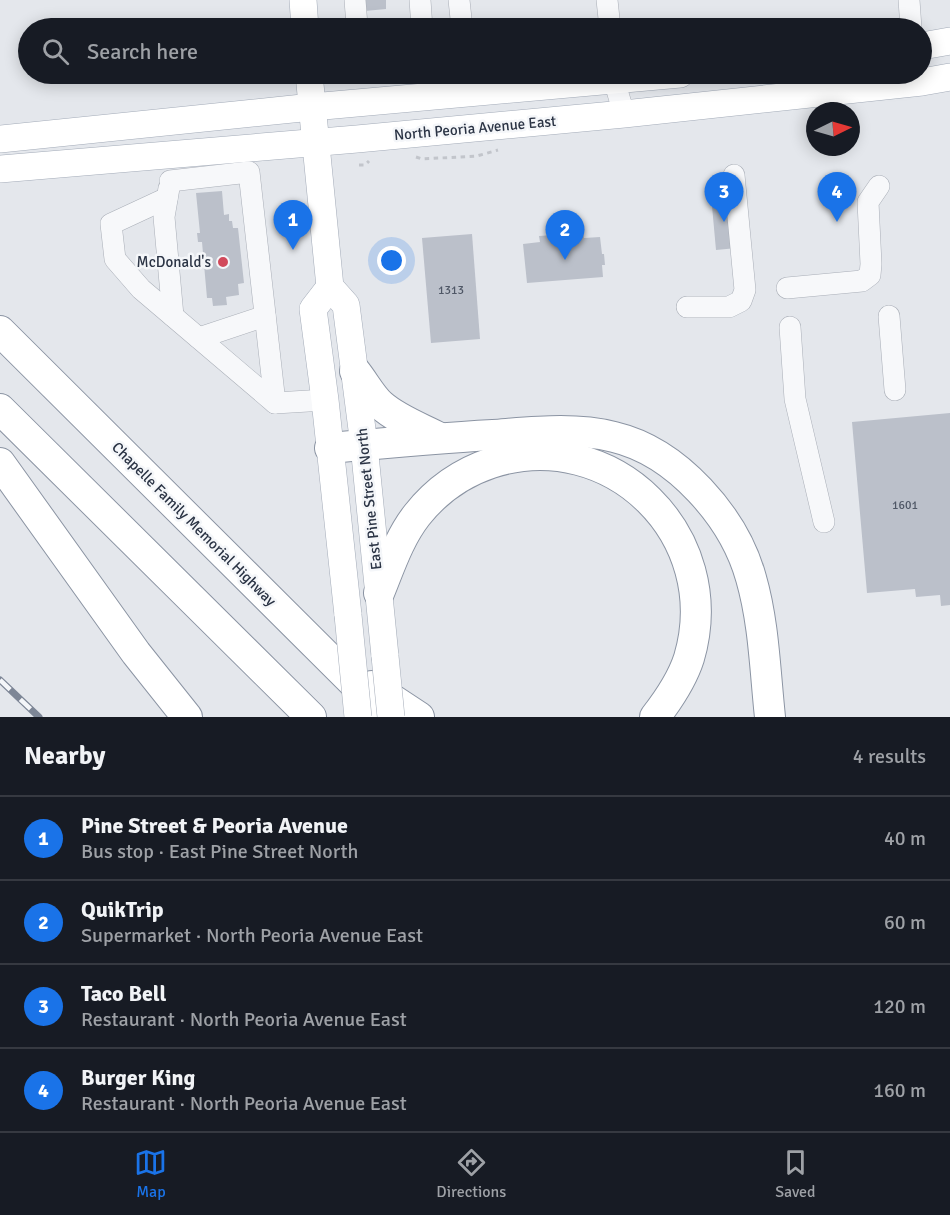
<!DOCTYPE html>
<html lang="en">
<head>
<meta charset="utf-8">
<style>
  body { margin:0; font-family:Signika,sans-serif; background:#20242c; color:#f1f3f6 }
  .compass { position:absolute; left:806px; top:102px; width:54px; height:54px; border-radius:50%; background:#171b24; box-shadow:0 3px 15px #0003; rotate:85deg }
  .you { position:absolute; left:392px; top:261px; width:21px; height:21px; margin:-15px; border:4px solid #fff; border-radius:50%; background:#1a73e8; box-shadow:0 0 0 9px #1a73e833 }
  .badge { display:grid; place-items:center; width:39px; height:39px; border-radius:50%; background:#1a73e8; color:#fff; font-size:20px; font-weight:700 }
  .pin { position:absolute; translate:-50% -50px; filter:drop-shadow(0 2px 3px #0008) }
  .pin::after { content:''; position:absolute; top:32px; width:21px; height:18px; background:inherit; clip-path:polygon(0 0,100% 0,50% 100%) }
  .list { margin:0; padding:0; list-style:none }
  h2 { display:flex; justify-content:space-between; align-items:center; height:78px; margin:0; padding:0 24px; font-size:26px }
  h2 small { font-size:20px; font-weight:400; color:#9ea1a6 }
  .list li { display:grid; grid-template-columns:39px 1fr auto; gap:18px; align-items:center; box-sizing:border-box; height:84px; padding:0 24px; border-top:2px solid #363941 }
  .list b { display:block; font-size:22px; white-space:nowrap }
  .list p { margin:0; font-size:20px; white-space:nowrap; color:#9ea1a6 }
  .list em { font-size:20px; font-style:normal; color:#9ea1a6 }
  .icon { flex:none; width:33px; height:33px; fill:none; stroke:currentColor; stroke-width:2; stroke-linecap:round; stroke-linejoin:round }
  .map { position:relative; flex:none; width:950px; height:717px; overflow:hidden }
  .search { position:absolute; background:#171b24; box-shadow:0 3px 15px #0003; left:18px; right:18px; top:18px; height:66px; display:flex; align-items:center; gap:15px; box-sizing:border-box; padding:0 21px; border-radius:33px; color:#9ea1a6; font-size:22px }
  .sheet { height:414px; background:#171b24 }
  nav { display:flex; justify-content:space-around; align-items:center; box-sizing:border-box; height:84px; border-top:2px solid #363941; background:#171b24; font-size:16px; color:#9ea1a6 }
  nav a { display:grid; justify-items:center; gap:3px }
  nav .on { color:#1a73e8 }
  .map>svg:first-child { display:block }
</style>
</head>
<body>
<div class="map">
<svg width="950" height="717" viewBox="0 0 950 717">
  <rect width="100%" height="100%" fill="#e4e7ec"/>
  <g fill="#bbc0ca">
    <path d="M365,0H386V9L365,11Z"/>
    <path d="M222,191L224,215L229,214V221H232L233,228H238L244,283L238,284L239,295L226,297L227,305L213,306L212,298H207L202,242H198L197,233H200L196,193Z"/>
    <path d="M731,193L737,248L716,250L711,195Z"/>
    <path d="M583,233L584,238L600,237L602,254H604L605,265H602L603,277L527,283L523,244L540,242L539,236Z"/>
    <path d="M472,234L480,339L431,343L422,238Z"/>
    <path d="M950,413V605L941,606L940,595L916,597L915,589L867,593L852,422Z"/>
  </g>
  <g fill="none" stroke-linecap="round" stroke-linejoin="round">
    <g stroke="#a9aeb7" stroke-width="22">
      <g id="minor">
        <path d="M355,0L357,26L358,28"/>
        <path d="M420,0L422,28"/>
        <path d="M459,0L462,28"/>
        <path d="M607,0L610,28"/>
        <path d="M909,0L911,28"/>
        <path d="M614,74V80L624,114"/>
        <path d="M170,181L249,172L275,403"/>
        <path d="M169,188L164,217L173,316"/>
        <path d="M167,198L111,224L115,259L141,289L275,403L325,400"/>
        <path d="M787,288L862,281L870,275L871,264L868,202L879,186"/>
        <path d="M687,307H729L741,301L745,290L734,175"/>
        <path d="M889,316L895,390"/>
        <path d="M790,327L795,399L824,522"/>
        <path d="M199,338L265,316"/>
      </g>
    </g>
    <g stroke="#a3abb8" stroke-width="28">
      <g id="major">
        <path d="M303,0L305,28"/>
        <path d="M922,46L950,41"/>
        <path d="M309,74L330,287L346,305L364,445L385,656"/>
        <path d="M0,139L312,107L680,74"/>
        <path d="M0,169L357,139L624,114L922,82L950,77"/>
        <path d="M330,287L313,309L325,400L348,615"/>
      </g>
    </g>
    <g stroke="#8b94a3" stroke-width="32">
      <g id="highway">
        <path d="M0,331L388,717"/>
        <path d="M355,371C364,382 371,396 381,405C398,420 421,428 440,438"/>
        <path d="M0,409L311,717"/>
        <path d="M330,448C384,443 438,438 493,435C533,432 574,427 614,437C677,452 734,517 751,578C764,623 765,671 770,717"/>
        <path d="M0,463L136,653L187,717"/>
        <path d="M379,593C390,566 399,538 417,515C436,491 461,473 491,463C612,424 725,536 689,658C682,680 669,699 655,717"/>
        <path d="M372,686L419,717"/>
      </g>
    </g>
    <g stroke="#c2c5cb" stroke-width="3" stroke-dasharray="4.5 4.5" stroke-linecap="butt">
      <path d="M352,76L368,75"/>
      <path d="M416,157L422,159L477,156L498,150"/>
      <path d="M359,165H365L369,161"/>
    </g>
    <use href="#minor" stroke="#f7f8fa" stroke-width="21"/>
    <use href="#major" stroke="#fff" stroke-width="27"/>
    <use href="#highway" stroke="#fff" stroke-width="30"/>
    <g stroke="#7d8696" stroke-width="7">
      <path id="rail" d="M0,680L39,717"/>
    </g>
    <use href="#rail" stroke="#f4f6f9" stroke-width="4.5" stroke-dasharray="14" stroke-linecap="butt"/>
    <g stroke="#a3abb8" stroke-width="28" stroke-linecap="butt">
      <g id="major-bridge">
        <path d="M348,615L358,717"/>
        <path d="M385,656L391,717"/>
      </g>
    </g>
    <use href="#major-bridge" stroke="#fff" stroke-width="27"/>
  </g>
  <circle fill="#d1495b" stroke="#f4f6f9" stroke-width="2" cx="223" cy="262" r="6"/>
  <g text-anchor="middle" stroke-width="5" stroke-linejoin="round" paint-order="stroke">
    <g font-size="12" fill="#4f5766">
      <text x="451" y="294">1313</text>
      <text x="905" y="509">1601</text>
    </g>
    <g font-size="15" fill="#2b3445" stroke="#f4f6f9">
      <text transform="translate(475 128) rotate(-5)" y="5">North Peoria Avenue East</text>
      <text transform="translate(369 499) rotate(-96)" y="5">East Pine Street North</text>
      <text transform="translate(194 524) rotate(45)" y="5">Chapelle Family Memorial Highway</text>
    </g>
    <g font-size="15" fill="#2b3445" stroke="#f4f6f9" text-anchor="end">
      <text x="211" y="267">McDonald's</text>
    </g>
  </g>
</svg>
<svg class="compass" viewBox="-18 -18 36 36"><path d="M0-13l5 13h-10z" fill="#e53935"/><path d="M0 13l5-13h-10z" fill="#9ea1a6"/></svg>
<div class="you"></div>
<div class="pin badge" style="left:293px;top:250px">1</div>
<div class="pin badge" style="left:565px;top:260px">2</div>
<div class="pin badge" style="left:724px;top:222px">3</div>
<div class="pin badge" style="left:837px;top:222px">4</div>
<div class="search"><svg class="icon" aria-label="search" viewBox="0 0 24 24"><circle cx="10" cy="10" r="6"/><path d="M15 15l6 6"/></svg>Search here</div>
</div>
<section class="sheet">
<h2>Nearby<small>4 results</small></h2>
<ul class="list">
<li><span class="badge">1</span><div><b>Pine Street &amp; Peoria Avenue</b><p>Bus stop · East Pine Street North</p></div><em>40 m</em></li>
<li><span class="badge">2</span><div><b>QuikTrip</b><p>Supermarket · North Peoria Avenue East</p></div><em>60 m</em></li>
<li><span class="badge">3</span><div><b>Taco Bell</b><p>Restaurant · North Peoria Avenue East</p></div><em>120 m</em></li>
<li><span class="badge">4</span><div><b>Burger King</b><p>Restaurant · North Peoria Avenue East</p></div><em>160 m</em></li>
</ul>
</section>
<nav>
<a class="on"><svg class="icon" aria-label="map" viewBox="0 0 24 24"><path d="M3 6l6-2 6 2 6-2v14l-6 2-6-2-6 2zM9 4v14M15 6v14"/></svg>Map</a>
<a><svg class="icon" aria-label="directions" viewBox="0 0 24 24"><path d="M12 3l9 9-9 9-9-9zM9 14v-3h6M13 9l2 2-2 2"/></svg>Directions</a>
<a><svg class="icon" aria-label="saved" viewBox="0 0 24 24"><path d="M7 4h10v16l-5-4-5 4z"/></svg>Saved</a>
</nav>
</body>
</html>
